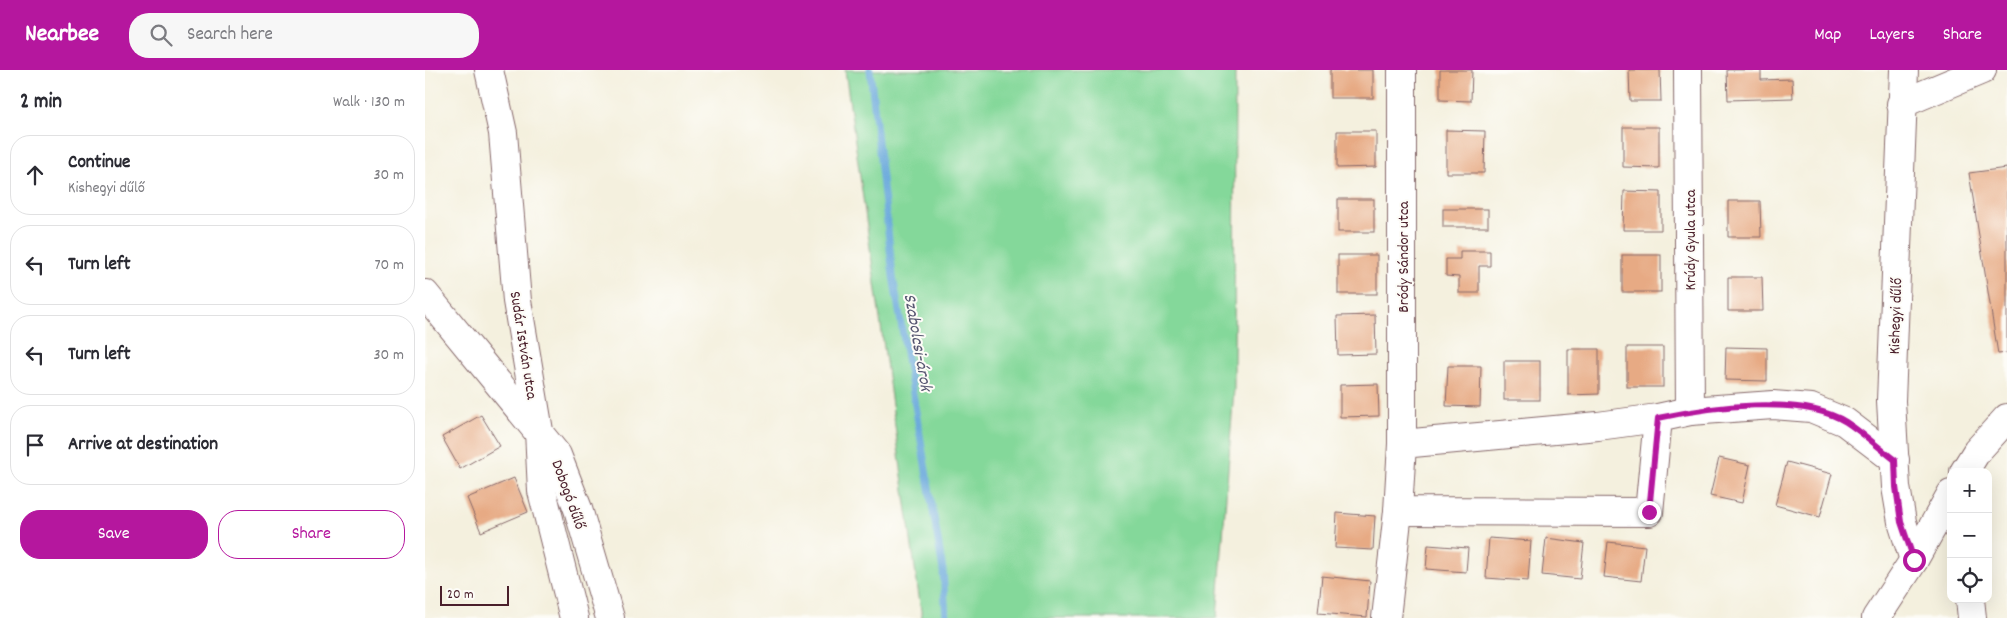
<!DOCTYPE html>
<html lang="en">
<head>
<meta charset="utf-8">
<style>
  body { margin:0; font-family:Dekko,sans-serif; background:#f7f7f7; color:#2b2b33 }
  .controls { position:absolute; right:15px; bottom:15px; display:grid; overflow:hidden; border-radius:10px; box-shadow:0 5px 20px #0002 }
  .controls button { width:45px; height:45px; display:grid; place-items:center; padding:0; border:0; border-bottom:1px solid #e1e1e2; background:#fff; color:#2b2b33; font:25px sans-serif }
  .scale { position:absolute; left:15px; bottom:12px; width:69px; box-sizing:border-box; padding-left:5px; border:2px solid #4a1f2b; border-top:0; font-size:14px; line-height:18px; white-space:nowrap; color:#4a1f2b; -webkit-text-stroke:4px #fdfcf7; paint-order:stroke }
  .stop { position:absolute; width:15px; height:15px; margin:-11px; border:4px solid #b5179e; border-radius:50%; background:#fff }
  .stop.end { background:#b5179e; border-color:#fff; box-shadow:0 1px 5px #0008 }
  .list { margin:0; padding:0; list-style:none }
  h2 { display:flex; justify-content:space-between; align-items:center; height:65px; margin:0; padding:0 20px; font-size:21px }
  h2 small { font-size:16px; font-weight:400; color:#7c7c81 }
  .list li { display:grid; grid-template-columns:32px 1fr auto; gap:15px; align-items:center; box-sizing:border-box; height:80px; margin:0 10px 10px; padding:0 10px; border:1px solid #e1e1e2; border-radius:20px }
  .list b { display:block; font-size:19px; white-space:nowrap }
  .list p { margin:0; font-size:16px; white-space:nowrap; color:#7c7c81 }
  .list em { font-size:16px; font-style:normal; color:#7c7c81 }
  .actions { display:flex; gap:10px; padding:15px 20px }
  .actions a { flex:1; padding:11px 0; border:1px solid #b5179e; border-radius:20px; text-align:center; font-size:18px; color:#b5179e }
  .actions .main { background:#b5179e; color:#fff }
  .icon { flex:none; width:28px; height:28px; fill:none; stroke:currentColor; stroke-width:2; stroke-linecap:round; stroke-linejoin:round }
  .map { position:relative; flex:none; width:1582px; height:548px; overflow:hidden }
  header { display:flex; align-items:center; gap:30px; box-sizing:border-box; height:70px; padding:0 25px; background:#b5179e; color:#fff }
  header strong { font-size:24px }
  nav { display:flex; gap:28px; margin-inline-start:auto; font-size:18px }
  .search { width:350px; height:45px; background:#f7f7f7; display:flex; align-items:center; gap:12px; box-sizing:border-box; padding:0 18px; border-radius:20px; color:#7c7c81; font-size:19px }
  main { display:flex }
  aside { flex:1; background:#fff }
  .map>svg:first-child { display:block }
</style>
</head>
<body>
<header>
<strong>Nearbee</strong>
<div class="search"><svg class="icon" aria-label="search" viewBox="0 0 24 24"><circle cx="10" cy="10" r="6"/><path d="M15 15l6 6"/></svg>Search here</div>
<nav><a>Map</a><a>Layers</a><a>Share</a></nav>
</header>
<main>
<aside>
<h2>2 min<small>Walk · 130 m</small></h2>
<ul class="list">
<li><svg class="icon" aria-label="ahead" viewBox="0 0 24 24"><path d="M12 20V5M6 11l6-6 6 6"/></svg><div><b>Continue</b><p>Kishegyi dűlő</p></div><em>30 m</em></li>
<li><svg class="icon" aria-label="left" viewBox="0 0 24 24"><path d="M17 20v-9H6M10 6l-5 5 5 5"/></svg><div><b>Turn left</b></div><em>70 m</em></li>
<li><svg class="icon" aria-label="left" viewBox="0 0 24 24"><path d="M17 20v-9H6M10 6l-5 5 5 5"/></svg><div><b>Turn left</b></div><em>30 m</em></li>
<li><svg class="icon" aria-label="arrive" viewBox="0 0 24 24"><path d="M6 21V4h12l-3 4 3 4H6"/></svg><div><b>Arrive at destination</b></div></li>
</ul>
<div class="actions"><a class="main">Save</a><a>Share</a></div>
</aside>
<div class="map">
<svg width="1582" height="548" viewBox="0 0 1582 548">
  <rect width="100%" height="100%" fill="#fdfcf7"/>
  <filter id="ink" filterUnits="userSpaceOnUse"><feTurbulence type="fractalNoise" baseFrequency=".02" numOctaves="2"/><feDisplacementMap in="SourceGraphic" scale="10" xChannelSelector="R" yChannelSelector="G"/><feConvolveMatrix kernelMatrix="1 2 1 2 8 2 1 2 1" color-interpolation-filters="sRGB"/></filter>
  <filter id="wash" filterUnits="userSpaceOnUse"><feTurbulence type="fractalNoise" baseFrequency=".0096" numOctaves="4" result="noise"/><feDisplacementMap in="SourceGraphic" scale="20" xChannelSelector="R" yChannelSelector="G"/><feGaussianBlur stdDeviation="1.12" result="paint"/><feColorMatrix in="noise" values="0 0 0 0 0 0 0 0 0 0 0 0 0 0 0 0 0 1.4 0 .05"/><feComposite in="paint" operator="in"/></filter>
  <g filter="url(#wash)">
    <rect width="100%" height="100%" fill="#f4f0de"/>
    <path fill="#84d89a" stroke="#677c62" d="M420,0H810L809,319L792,548H497Z"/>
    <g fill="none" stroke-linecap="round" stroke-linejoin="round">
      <path stroke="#67a8db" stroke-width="7" d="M445,0L468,206L518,500L521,548"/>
    </g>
    <g id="blocks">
      <g fill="#e7aa84">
        <rect x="905" y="0" width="43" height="28"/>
        <path d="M1015,0H1047L1046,31L1015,30Z"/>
        <path d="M1204,0H1235L1236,31H1205Z"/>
        <path d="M1302,0H1336V10L1367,9L1368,28L1303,30Z"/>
        <path d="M1198,57H1234V98L1198,97Z"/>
        <path d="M1021,60L1060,61L1059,103H1021Z"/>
        <path d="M912,61H951V97L912,98Z"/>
        <path d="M1582,98V283L1573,284L1544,103Z"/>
        <path d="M1199,121L1236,122V160H1198Z"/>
        <rect x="913" y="129" width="36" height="33"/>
        <path d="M1303,131H1335L1336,167H1303Z"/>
        <rect x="1018" y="139" width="45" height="18"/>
        <path d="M1035,181H1065V196H1054V223H1034V207L1021,206V189H1035Z"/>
        <rect x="913" y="185" width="39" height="39"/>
        <rect x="1197" y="185" width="39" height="37"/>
        <path d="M1303,207H1337L1338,241H1303Z"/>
        <path d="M950,245L951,284L913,285L912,246Z"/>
        <rect x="1202" y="277" width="36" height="40"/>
        <path d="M1301,277L1342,278V311L1300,310Z"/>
        <path d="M1143,279H1174V324L1143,325Z"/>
        <rect x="1079" y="291" width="36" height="39"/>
        <path d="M1023,296H1056L1055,337L1021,336Z"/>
        <path d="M953,314L954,346L915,347V315Z"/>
        <path d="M56,345L75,376L35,399L17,367Z"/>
        <path d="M1294,388L1325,395L1317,433L1285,426Z"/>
        <path d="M1362,392L1407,404L1395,447L1350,435Z"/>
        <path d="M89,408L103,442L56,462L42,428Z"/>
        <path d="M912,443L950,446L948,480L910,478Z"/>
        <path d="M1064,468L1106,471L1103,511L1061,508Z"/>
        <path d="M1121,468L1159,473L1155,509L1117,505Z"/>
        <path d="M1183,472L1220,476L1216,511L1179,507Z"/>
        <path d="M1003,475L1043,478L1041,502L1001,499Z"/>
        <path d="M897,506L945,511L942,547L893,543Z"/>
      </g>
    </g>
  </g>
  <g filter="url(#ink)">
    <use href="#blocks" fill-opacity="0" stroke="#86686a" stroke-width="1"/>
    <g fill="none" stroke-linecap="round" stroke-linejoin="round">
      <g stroke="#86686a" stroke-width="30">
        <g id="minor">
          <path d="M64,0L78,63L92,231L114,361L117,421L149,548"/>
          <path d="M977,0V374"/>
          <path d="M1263,0L1265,341"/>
          <path d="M1479,0L1466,331L1471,417L1477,452L1489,490"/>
          <path d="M1476,34L1557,0"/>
          <path d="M0,224L132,385L153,439L185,548"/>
          <path d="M1233,348L1224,442L973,441L977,374L1173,356L1233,348L1265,341L1348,335L1386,338L1420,352L1470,390"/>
          <path d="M1539,402L1552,381L1582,348"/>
          <path d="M1545,529L1547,548"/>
          <path d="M961,548L973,441"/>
          <path d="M1451,548L1489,490L1526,424"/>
        </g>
      </g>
      <use href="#minor" stroke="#fff" stroke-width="28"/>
    </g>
  </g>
  <g fill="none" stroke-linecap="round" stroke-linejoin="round" filter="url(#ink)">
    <path stroke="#b5179e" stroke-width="6" d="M1224,442L1233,348C1284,337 1376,324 1421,352C1438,363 1454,378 1470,390L1471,417L1476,452L1489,490"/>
  </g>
  <g text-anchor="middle" stroke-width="4" stroke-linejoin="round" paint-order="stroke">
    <g font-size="16" fill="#4a1f2b" stroke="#fdfcf7">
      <text transform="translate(1264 170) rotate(-90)" y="6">Krúdy Gyula utca</text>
      <text transform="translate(977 187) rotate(-90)" y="6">Bródy Sándor utca</text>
      <text transform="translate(1469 246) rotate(-88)" y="6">Kishegyi dűlő</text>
      <text transform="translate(100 275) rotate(81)" y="6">Sudár István utca</text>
      <text transform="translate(145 424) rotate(70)" y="6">Dobogó dűlő</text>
    </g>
    <g font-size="18" font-style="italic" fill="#565671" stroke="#fdfcf7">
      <text transform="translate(494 272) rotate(80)" y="6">Szabolcsi-árok</text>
    </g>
  </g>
</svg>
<div class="controls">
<button>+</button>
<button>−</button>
<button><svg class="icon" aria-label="locate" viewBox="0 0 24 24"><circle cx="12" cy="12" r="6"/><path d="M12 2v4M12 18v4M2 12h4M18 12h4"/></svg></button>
</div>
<div class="scale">20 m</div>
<div class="stop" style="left:1489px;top:490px"></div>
<div class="stop end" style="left:1224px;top:442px"></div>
</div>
</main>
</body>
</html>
